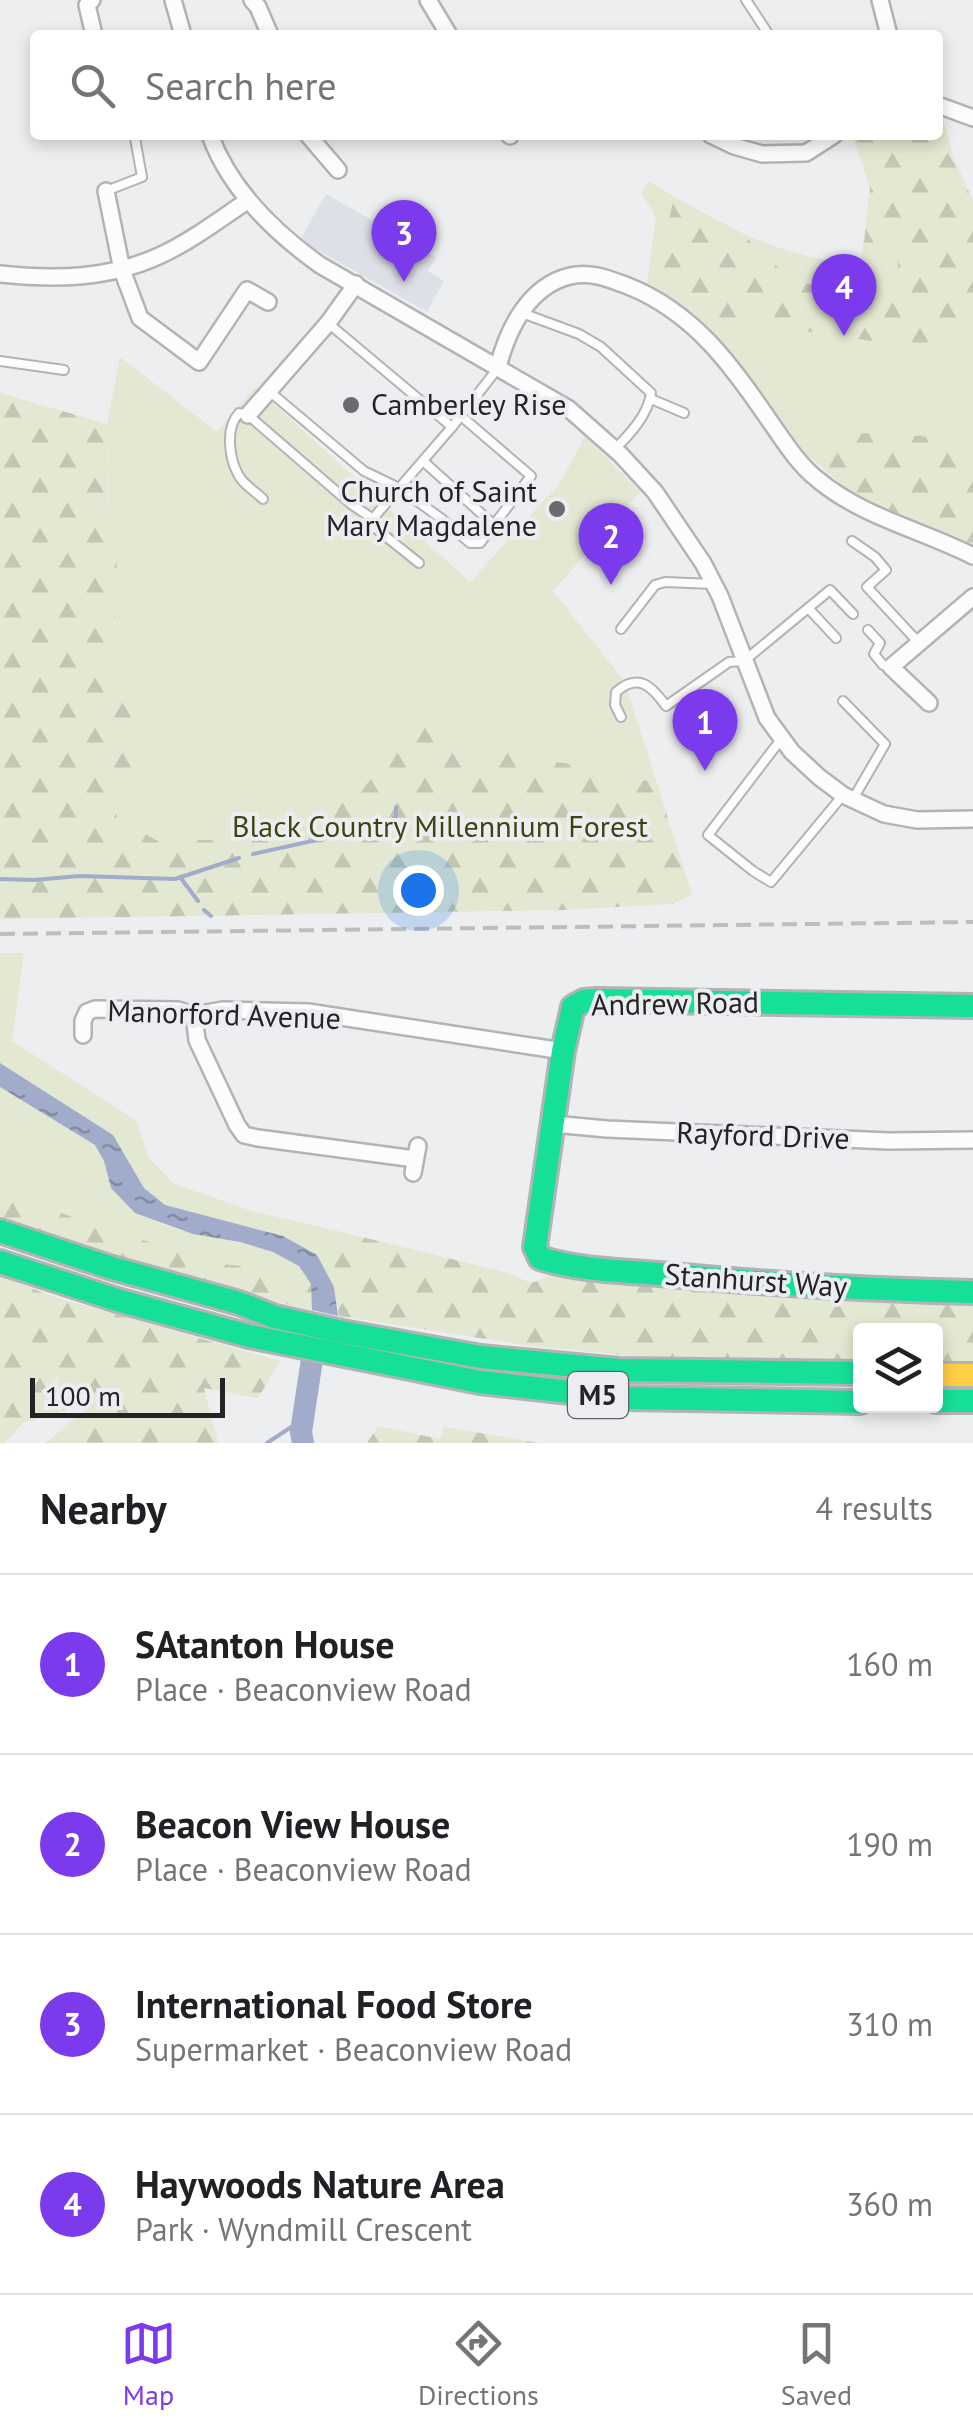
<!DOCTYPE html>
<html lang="en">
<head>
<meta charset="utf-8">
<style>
  body { margin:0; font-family:"PT Sans",sans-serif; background:#f2f2f2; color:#202124 }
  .controls { position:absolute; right:30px; bottom:30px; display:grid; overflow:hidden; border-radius:10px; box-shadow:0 5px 15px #0003 }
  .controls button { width:90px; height:90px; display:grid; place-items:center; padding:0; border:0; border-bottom:2px solid #e0e0e0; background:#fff; color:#202124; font:50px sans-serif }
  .scale { position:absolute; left:30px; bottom:25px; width:195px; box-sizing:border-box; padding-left:10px; border:5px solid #242426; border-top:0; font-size:28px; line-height:35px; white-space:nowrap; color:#242426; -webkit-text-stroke:8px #ecedf1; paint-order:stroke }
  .you { position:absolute; left:418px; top:890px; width:35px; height:35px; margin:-25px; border:8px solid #fff; border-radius:50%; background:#1a73e8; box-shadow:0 0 0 15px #1a73e833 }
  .badge { display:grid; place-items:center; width:65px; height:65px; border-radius:50%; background:#7c3aed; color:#fff; font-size:32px; font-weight:700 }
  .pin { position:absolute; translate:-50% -82px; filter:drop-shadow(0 2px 5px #0008) }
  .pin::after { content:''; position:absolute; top:52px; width:35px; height:30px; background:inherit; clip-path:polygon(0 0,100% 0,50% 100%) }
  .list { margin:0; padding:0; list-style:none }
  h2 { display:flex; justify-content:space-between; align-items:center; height:130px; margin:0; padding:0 40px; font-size:42px }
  h2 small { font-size:32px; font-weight:400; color:#757577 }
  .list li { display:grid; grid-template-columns:65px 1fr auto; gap:30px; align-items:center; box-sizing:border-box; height:180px; padding:0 40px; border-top:2px solid #e0e0e0 }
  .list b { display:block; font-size:38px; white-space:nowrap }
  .list p { margin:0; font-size:32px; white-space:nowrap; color:#757577 }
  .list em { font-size:32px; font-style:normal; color:#757577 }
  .icon { flex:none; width:55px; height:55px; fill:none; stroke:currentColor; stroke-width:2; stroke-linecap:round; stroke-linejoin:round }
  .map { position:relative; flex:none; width:973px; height:1443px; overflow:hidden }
  .search { position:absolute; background:#fff; box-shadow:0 5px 15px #0003; left:30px; right:30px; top:30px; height:110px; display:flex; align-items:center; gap:25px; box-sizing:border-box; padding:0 35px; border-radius:10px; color:#757577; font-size:38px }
  .sheet { height:850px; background:#fff }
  nav { display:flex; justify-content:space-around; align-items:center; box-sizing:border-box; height:140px; border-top:2px solid #e0e0e0; background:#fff; font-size:28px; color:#757577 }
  nav a { display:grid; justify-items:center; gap:5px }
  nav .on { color:#7c3aed }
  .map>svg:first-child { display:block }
</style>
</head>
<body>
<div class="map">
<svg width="973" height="1443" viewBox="0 0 973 1443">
  <defs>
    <pattern id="forest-firs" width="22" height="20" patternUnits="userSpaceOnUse" patternTransform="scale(2.5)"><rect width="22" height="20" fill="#e2e8d1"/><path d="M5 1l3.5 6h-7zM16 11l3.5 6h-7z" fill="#c2c7b3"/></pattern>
    <pattern id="water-ripples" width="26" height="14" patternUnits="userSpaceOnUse" patternTransform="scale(2.5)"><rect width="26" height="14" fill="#a1acca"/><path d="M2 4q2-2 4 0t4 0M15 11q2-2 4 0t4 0" fill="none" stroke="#838ca4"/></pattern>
  </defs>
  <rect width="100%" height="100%" fill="#edeef0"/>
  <path fill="#dee0e7" d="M326,194L436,257L428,271L444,281L427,312L300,240Z"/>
  <g fill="#e2e8d1">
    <path d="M938,115L943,119L953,157L973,201V548L851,493L820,465L801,451L735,357L696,315L654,290L647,283L656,217L641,193L649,181C711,221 786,262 861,263L870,187L852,135H938Z"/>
    <path d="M120,357L217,432L255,387L470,582L560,483L585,436L640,492L553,591L624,681L656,780L608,782L566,763L534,761L516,753L497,739L476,752L444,736L437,721L426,717L405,738L357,797L247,832L211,840H156L138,830L118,825L115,805L134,793L144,781L141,736L113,682L107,424Z"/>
    <path d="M0,953H24L12,1041L137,1121L148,1157L174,1184L252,1211L329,1229L317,1255L282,1236L165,1206L144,1188L113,1135L0,1063Z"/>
    <path d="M0,1087L95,1145L104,1161L111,1188C128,1200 145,1215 163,1224C199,1241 301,1240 311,1286C313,1294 312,1303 312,1310L278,1303L0,1223Z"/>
  </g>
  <g fill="url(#forest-firs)">
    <path d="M938,115L943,119L953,157L973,201V326L926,349L696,315L654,290L674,197L740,232L794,282L882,295L898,270L897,248L862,264L870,187L852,135H938Z"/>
    <path d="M0,393L107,424L108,501L118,529L113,682L141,736L144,781L134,793L115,805L118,825L138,830L156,840H211L247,832L356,797L405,738L426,716L437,720L445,736L475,751L497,739L516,753L534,761L566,763L607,782L656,780L692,895L672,904L564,910L0,919Z"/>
    <path d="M858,433L921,436L973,446V548L851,493L820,465Z"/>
    <path d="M0,1189L77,1219L214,1263L259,1268L311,1284L312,1310L160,1274L0,1223Z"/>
    <path d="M329,1229L505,1272L531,1283L556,1274L651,1286L973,1299V1366H936V1330H860V1366L653,1358L531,1346L339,1316L334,1287L317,1255Z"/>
    <path d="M0,1276L55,1297L280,1361L258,1398L204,1388L218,1443H46L95,1401L23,1423L5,1443H0Z"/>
    <path d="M378,1426L440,1439L444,1427L539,1443H367Z"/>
  </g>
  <path fill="url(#water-ripples)" d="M0,1063L113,1135L144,1188L165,1205L283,1236L317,1255L334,1287L338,1316L312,1310L311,1284L299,1266L273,1252L240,1242L193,1234L135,1213L111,1188L104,1161L95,1145L0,1087Z"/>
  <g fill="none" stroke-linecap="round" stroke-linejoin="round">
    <g stroke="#a1acca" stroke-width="4">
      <path d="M253,854L390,824L396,816V807"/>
      <path d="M180,877L198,901"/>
      <path d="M0,879L34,880L79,876L175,879L239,858"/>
      <path d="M204,910L211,916"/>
      <path d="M267,1443L302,1420"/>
    </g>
    <path stroke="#a1acca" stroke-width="22" d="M303,1443L301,1432L316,1333"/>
    <g stroke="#b2b3b5" stroke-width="12">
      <g id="lane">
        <path d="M746,0L769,35"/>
        <path d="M106,191L142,177L135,138"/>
        <path d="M522,313L579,334L601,347L651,393C648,415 630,434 615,449"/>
        <path d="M328,323L452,427"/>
        <path d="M0,361L64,370"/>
        <path d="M269,391L364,471L399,488L442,519L470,543H480L531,476L461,416"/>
        <path d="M651,399L684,413"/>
        <path d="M423,461L494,525"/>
        <path d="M263,499C256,492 244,485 239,476C229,459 225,428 239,413L248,415L351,504L373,519"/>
        <path d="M852,541L875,557L886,570L867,587L919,643"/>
        <path d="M419,563L369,523L452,427L498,368"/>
        <path d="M809,609L836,638"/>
        <path d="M621,629L655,585L665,582L714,584"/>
        <path d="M868,630L880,643L874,654L883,665L891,667"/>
        <path d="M843,701L885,744L853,799"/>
        <path d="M621,717L615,705L616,692C638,673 651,685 666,706L729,662L744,661L830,590L853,614"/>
        <path d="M782,738L708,835L753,871L771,882L843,795"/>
      </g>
    </g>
    <g stroke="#b2b3b5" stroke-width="20">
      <g id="street">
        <path d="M92,0L87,5L94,35"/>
        <path d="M173,0L183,35"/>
        <path d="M252,0L258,7L270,35"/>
        <path d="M428,0L449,35"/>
        <path d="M880,0L889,35"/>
        <path d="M938,105L973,118"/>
        <path d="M210,135C230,190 274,232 320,265L569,409L621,455L655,492L703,563L720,596L767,718L792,752L819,777L843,795L884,814L917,820L973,819"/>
        <path d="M308,135L338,170"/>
        <path d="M509,135L510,136"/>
        <path d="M711,135L734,146L762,154L806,153L834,135"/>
        <path d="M106,191L122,270L140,318L199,362L247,290L268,302"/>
        <path d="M0,274C55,280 110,279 161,255C191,241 219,220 247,201"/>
        <path d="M498,367C508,328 529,286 570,276C591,271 609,279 628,286C693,312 731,364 769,420C784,441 797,463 817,479C862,517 922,530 973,556"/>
        <path d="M248,415L328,323L356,284"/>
        <path d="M929,703L891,667L973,597"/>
        <path d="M194,1015L197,1040L237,1125L244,1135L258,1138L415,1159"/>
        <path d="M83,1035V1021L87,1012L95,1009L178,1010L194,1015L223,1010L308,1012L563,1051"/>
        <path d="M553,1124L607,1129L889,1141L973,1140"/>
        <path d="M413,1173L418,1146"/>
      </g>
    </g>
    <g stroke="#b2b3b5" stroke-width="28">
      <g id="fast">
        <path d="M973,1006L597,1000L584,1001L573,1007L563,1051L535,1247L540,1258C579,1271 629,1271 671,1275C771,1284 872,1290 973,1292"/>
        <path d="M0,1231L112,1268L239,1303L275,1317L342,1332L481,1357L619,1370L860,1373"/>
        <path d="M0,1262L117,1300L249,1336L480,1382L624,1398L860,1402"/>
        <path d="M936,1401H973"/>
      </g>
    </g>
    <g stroke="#b2b3b5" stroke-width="28">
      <path id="slow" d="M936,1375H973"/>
    </g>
    <use href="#lane" stroke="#fcfcfd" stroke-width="8"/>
    <use href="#street" stroke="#fcfcfd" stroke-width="15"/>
    <use href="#fast" stroke="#16e098" stroke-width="22"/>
    <use href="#slow" stroke="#ffcf43" stroke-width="22"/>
    <path stroke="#bdbdbe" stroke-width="4" stroke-dasharray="15 8" stroke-linecap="butt" d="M0,934L973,922"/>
  </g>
  <g fill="#6a6b6d" stroke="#ecedf1" stroke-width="4">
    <circle cx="351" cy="405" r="10"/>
    <circle cx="557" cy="509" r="10"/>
  </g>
  <g text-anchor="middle" stroke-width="8" stroke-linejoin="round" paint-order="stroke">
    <rect fill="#ecedf1" stroke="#606063" stroke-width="2.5" x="568" y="1372" width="60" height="46" rx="8"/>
    <g font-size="28" font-weight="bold" fill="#242426">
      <text x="598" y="1405">M5</text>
    </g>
    <g font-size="30" fill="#242426" stroke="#ecedf1" text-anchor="start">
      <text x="371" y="415">Camberley Rise</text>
      <text x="537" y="502" text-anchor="end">Church of Saint<tspan x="537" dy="34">Mary Magdalene</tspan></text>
    </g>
    <g font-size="30" fill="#3c450f" stroke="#ecedf1">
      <text x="440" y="837">Black Country Millennium Forest</text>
    </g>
    <g font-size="30" fill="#242426" stroke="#ecedf1">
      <text transform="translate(675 1004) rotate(-1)" y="10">Andrew Road</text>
      <text transform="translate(224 1015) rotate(2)" y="10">Manorford Avenue</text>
      <text transform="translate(763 1136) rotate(2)" y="10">Rayford Drive</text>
      <text transform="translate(756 1281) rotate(4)" y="10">Stanhurst Way</text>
    </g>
  </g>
</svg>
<div class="controls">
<button><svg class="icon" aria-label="layers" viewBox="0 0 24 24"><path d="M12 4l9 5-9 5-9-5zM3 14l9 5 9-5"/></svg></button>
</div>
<div class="scale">100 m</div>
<div class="you"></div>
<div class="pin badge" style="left:705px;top:771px">1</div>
<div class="pin badge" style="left:611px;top:585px">2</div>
<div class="pin badge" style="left:404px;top:282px">3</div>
<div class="pin badge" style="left:844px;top:336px">4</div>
<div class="search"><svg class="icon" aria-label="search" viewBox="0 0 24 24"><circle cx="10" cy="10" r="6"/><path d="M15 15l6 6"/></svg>Search here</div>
</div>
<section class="sheet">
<h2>Nearby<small>4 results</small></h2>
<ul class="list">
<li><span class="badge">1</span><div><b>SAtanton House</b><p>Place · Beaconview Road</p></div><em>160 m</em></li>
<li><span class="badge">2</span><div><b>Beacon View House</b><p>Place · Beaconview Road</p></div><em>190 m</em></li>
<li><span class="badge">3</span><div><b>International Food Store</b><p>Supermarket · Beaconview Road</p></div><em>310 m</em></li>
<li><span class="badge">4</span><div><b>Haywoods Nature Area</b><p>Park · Wyndmill Crescent</p></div><em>360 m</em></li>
</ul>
</section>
<nav>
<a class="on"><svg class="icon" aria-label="map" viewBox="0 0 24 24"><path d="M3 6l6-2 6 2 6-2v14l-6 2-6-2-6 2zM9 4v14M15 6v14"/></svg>Map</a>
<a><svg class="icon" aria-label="directions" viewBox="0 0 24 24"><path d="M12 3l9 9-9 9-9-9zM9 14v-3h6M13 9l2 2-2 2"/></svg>Directions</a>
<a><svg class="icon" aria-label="saved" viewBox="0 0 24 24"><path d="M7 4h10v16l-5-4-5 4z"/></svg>Saved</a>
</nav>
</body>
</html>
